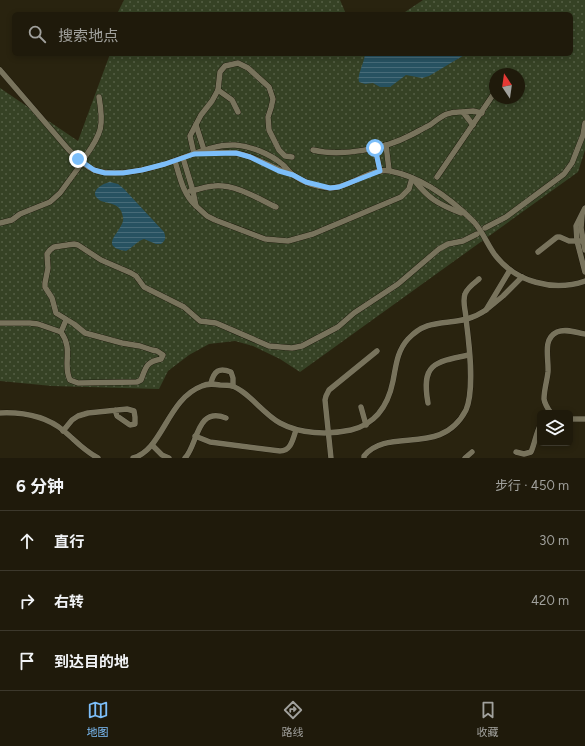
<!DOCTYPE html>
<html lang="zh">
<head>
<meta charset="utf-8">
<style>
  body { margin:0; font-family:Figtree,"Noto Sans SC",sans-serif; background:#2c2719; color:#f1f3f6 }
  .controls { position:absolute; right:12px; bottom:12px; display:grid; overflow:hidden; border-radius:6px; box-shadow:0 2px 6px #0003 }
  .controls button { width:36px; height:36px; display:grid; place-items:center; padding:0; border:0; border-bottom:1px solid #3c382c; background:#1f1a0b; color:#f1f3f6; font:20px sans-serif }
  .compass { position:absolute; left:489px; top:68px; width:36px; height:36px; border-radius:50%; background:#1f1a0b; box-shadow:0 2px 6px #0003; rotate:347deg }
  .stop { position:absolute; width:12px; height:12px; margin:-9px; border:3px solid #7cbef9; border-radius:50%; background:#fff }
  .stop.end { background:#7cbef9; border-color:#fff; box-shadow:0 1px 4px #0008 }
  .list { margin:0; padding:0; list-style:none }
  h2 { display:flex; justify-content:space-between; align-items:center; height:52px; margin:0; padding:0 16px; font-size:17px }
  h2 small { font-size:13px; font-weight:400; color:#a1a19d }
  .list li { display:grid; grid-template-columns:26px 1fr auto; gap:12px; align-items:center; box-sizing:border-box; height:60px; padding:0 16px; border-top:1px solid #3c382c }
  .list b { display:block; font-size:15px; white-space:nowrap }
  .list em { font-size:13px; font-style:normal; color:#a1a19d }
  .icon { flex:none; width:22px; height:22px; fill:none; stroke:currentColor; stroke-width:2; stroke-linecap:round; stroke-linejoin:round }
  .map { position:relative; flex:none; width:585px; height:458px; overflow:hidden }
  .search { position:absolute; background:#1f1a0b; box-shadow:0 2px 6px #0003; left:12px; right:12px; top:12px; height:44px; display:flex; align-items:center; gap:10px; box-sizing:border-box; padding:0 14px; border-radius:6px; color:#a1a19d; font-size:15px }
  .sheet { height:232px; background:#1f1a0b }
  nav { display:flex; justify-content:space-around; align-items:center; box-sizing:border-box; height:56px; border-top:1px solid #3c382c; background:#1f1a0b; font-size:11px; color:#a1a19d }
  nav a { display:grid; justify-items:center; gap:2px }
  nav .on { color:#7cbef9 }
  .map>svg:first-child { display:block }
</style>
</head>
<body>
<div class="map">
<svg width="585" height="458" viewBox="0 0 585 458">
  <defs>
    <pattern id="grass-dots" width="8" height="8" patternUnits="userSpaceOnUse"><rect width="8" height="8" fill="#364225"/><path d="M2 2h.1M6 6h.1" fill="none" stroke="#545e44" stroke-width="1.8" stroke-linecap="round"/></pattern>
    <pattern id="water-rules" width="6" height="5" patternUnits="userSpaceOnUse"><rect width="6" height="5" fill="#275261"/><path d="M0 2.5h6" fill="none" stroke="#476b78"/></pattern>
  </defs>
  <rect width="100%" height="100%" fill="#29230f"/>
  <g fill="url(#grass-dots)" fill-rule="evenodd">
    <path d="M124,0H340L346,14H117Z"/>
    <path d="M423,0H585V150L578,172L300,372L280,359L253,346L235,341L209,344L189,355L168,371L159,389L52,386L0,381V88L78,141L110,54H571V14H402ZM495,74H519V98H495Z"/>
  </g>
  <g fill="url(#water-rules)">
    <path d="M365,54H466L429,76L422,78L406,75L390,87H380L373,83L365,84L359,82C357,74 364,64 365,54Z"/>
    <path d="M110,182L118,184L124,189L164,232C166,238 166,240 161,244H156L144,239C137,241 132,248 126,251C95,246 126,230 123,217C120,199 104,206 97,198C90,190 104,183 110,182Z"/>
  </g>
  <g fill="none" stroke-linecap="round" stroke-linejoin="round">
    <g stroke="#110c00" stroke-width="6">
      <g id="minor">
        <path d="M0,70L68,149C76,157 84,166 94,170C101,173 108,173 115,173C132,173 149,169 165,164C188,157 211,144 235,145C251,146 270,154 282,164C286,167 289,172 293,175C303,182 317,187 330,188C350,188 371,167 390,171C422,177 451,199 474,222C483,232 487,244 495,255C516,282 553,292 585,281"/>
        <path d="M218,90L232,100L238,112"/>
        <path d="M196,125L204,150"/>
        <path d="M473,125L463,112L473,111L482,113"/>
        <path d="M386,145L389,170"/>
        <path d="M375,147L380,171"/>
        <path d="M313,150C341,157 385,149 411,135C417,132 424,128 430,125C442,116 447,111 463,112"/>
        <path d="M200,153C211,153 223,152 235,153C255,155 272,169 291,174"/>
        <path d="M194,154L190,136L201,115L212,101L218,90L220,72L225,66L238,63L248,68L269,87L273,99L271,108L268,117L269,130L279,150L285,156L292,157"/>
        <path d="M85,157C102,133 104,126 99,97"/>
        <path d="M175,161C180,178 183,194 196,206L193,191L183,158"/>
        <path d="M437,177L495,92"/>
        <path d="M414,180C429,199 438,204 461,213"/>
        <path d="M190,191C198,190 206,186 214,186C235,184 257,198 276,207"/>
        <path d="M196,206L207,216L215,220L265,239L288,241L313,234L401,197L409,189L412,178"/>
        <path d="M585,208L576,226L577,241L585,272"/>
        <path d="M582,216L581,228L585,250"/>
        <path d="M0,223L12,220L20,214L50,202L60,193L79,167"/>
        <path d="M485,228L506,217L564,174L572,163L583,135L585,123"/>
        <path d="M538,252L557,237H560L569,241H582"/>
        <path d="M510,270L486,310L503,296L522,277"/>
        <path d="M0,323H30L38,324L61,332C74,350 62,364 70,380L78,383L137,382L141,380C146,367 146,362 161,359L163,355L157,351L152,350L140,346L122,343L85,333L74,324L56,313L52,298L45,287V283L48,268L47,254L50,250L54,247L74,244L78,245L101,260L131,273L136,276L144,287L184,307L200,321L216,323L269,346L292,348L302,346L338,327L354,313L398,284L439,249L448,244L463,241L477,234"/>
        <path d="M61,332L66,320"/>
        <path d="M211,383C214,371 219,367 231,372L233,378V386"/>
        <path d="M428,403C421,364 434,362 469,355"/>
        <path d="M361,407L366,425"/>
        <path d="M0,413C23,412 46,416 64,431C76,441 83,450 98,458"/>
        <path d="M551,413C548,409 545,405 544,399C544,390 547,381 548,372C549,358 542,339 557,332C566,328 577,333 585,334"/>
        <path d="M570,419H585"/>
        <path d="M63,431L72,420L78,416L88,413L127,409L134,411L135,417V424L130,425L117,416L115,410"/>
        <path d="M195,436L210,442L280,451C291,451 293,439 296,430"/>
        <path d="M152,445L162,455L169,458"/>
        <path d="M516,452L524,454L531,452C535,443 536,433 540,426"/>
        <path d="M133,458C163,450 167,399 202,386C208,383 214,384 220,385C224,385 228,385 232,386C248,391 263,414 280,423C300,434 328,435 351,430C376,424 388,406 393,381C396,366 397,351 408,339C427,319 443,325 467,319C474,317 480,314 486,310"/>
        <path d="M185,458C198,445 196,406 226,418"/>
        <path d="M331,458L325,400L326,396L329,390L377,351"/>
        <path d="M364,458V456C389,426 441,458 466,410C475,389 469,342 466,319C466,311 462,302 465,294C467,288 474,283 479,279"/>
        <path d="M465,458L472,452"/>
      </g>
    </g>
    <use href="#minor" stroke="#78735c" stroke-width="5.5"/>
  </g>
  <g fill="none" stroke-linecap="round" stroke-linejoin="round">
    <path stroke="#7cbef9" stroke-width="5" d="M78,159L94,170L105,173H123L142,170L165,164L194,154L236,153L250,157L279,171L293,175L306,182L330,188L339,187L380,171L375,148"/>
  </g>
</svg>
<div class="controls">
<button><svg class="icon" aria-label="layers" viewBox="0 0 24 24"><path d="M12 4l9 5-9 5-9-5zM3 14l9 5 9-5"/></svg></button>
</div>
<svg class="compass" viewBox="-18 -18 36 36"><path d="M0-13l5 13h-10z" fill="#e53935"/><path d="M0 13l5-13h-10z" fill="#a1a19d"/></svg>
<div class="stop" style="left:375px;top:148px"></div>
<div class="stop end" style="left:78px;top:159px"></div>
<div class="search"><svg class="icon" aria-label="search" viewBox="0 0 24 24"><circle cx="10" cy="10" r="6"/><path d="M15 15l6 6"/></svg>搜索地点</div>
</div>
<section class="sheet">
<h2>6 分钟<small>步行 · 450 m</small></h2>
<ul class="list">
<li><svg class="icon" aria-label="ahead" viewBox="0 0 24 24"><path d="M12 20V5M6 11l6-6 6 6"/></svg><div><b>直行</b></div><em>30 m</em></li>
<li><svg class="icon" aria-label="right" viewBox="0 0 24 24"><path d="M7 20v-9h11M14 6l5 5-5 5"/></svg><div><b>右转</b></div><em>420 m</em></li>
<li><svg class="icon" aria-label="arrive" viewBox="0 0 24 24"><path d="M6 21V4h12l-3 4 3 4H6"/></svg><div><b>到达目的地</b></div></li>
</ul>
</section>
<nav>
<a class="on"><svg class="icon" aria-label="map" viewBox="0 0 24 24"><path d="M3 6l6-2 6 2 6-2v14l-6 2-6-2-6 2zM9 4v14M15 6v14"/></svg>地图</a>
<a><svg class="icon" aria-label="directions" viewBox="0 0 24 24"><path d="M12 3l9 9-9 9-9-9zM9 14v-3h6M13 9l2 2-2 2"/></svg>路线</a>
<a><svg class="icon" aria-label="saved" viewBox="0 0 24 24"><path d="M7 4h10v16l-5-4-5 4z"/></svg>收藏</a>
</nav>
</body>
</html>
